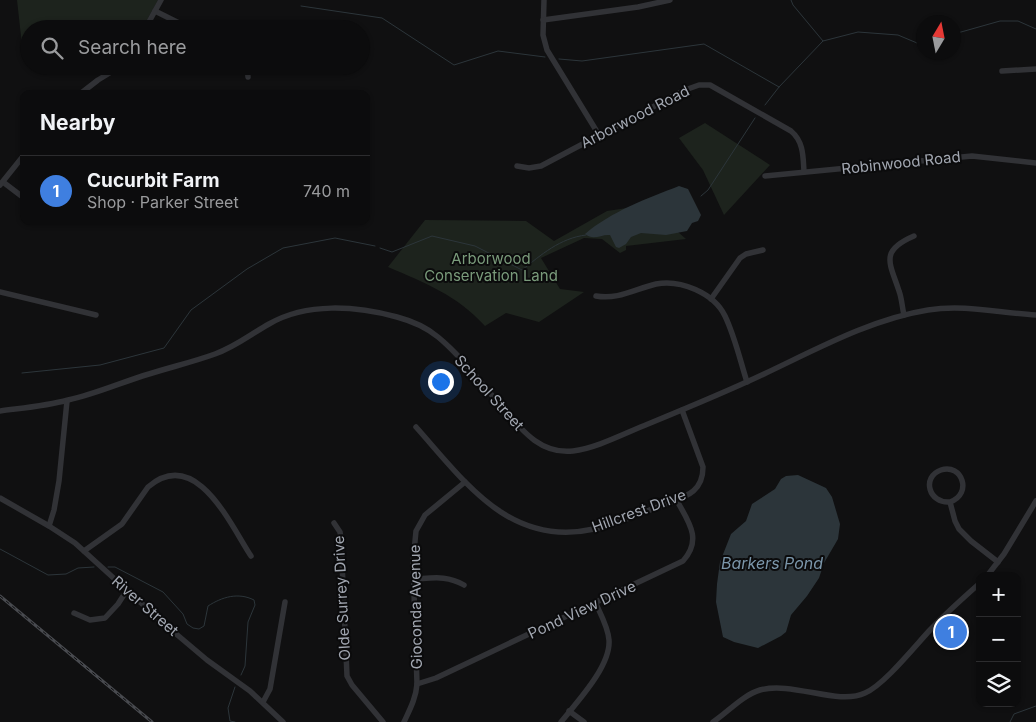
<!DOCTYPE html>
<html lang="en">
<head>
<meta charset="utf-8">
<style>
  body { margin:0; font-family:Inter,sans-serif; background:#151516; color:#f1f3f6 }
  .controls { position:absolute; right:15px; bottom:15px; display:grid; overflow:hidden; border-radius:10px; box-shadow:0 1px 4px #0004 }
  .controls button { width:45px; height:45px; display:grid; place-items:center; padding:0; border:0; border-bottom:1px solid #2c2c2e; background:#0c0c0d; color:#f1f3f6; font:25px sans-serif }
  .compass { position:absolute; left:916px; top:15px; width:45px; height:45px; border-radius:50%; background:#0c0c0d; box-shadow:0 1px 4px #0004; rotate:10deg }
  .you { position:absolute; left:440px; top:381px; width:18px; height:18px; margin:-12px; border:4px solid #fff; border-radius:50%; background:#1a73e8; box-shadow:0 0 0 8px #1a73e833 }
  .badge { display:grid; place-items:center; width:32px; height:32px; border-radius:50%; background:#0b8043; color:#fff; font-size:16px; font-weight:700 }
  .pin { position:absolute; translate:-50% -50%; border:2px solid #fff; box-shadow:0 1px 5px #0006 }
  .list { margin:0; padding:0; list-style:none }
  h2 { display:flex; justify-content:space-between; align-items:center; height:65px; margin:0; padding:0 20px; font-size:21px }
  h2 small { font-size:16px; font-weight:400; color:#9a9b9d }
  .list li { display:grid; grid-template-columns:32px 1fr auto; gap:15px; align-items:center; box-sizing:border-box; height:70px; padding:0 20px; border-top:1px solid #2c2c2e }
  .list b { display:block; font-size:19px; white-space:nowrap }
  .list p { margin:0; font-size:16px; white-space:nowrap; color:#9a9b9d }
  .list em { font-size:16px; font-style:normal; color:#9a9b9d }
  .icon { flex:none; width:28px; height:28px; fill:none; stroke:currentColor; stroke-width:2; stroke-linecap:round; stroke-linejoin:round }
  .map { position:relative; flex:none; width:1036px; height:722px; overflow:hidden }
  .search { position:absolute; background:#0c0c0d; box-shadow:0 1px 4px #0004; left:20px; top:20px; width:350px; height:55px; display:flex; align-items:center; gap:12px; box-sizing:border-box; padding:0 18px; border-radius:28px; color:#9a9b9d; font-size:19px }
  .panel { position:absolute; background:#0c0c0d; box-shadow:0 1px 4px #0004; left:20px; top:90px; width:350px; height:135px; border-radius:10px }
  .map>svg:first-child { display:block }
</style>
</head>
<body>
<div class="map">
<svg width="1036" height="722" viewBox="0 0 1036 722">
  <rect width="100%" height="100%" fill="#101011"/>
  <g fill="#1d231d">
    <path d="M17,0H158L142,29H29V53L23,54Z"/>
    <path d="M705,123L770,165L724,215L703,170L679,138Z"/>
    <path d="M673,201L678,232L686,239L626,246V250L620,253L602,239L584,238L541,258L560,289L584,292L539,322L506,313L485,326C457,295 425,283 388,267L425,220L526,221L554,241L607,211Z"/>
  </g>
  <g fill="#2c353a">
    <path d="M679,186L688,189L701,215L698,221L692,223L687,231L666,235L641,233L631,237L626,244L619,248L616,247L610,235C601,234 594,241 585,234C612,211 646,199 679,186Z"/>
    <path d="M798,475L826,488L832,497L840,524L838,539L824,563L819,578L807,596L791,615L786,632L781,636L758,648L734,642L723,637L716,602L717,584L720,562L731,534L746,521L752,504L775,489L781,479L786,476Z"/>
  </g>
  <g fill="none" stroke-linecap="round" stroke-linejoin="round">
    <g stroke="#2c353a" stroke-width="1">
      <path d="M791,0L793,5L823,41L858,32L898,35L917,43L924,41"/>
      <path d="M301,6L382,18L454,65L498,51L545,57"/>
      <path d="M954,34L1000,21H1018L1036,29"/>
      <path d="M559,59L582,61L704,44L779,87"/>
      <path d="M765,105L779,87L823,41"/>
      <path d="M701,196L708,190L755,118"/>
      <path d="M380,248L392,252L432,236L475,246L522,270C541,255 560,238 586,235"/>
      <path d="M22,373L100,365L164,348L191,310L247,269L283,248L335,238L375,246"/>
      <path d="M0,549L48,575L66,574L78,568L94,567"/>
      <path d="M108,567H115L163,592L183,614L187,624L193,628L199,629L204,626L208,606C222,597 238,592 254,600L255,605L248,622L245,666L241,675"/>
      <path d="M235,722L230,721L228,708L235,687"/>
      <path d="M1010,722L1014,714L1036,706"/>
    </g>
    <g stroke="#313236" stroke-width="5.5">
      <path d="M544,0L543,35L547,50L599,135"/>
      <path d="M155,11L191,29"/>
      <path d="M543,20L638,7L670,0"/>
      <path d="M145,29L161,0"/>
      <path d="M247,66L248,77"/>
      <path d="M1002,71L1036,69"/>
      <path d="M80,94L98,80L121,66"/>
      <path d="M517,166L529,168L541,166L685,90L699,85H710L791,131C804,142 803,157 804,172"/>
      <path d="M765,176L972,156L1036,163"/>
      <path d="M3,182L24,198"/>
      <path d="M0,185L24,155"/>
      <path d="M0,292L96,315"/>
      <path d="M596,296C618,300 635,289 656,284C680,279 714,293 725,316C735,337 740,360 747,382"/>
      <path d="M711,299L740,258L746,254L763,250"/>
      <path d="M904,315C902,307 902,299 899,291C890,263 879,251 914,236"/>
      <path d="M0,411C22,408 46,406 68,400C96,394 122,382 149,374C171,367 193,362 215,354C235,347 251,334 269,324C307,302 356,306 397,317C412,321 426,327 438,337C460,355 478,379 496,400C517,423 536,455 573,451C597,448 625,433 648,424C687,408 726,392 764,374C815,350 871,319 928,310C964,304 1000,313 1036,315"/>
      <path d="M416,427C465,482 510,548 594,529C618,524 640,513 663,505C683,497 703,494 703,467L682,410"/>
      <path d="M0,498L49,526L75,543L162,622L207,660L250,691L283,722"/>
      <path d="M950,502C929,504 921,477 941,470C962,463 973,494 950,502L955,521L959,529L971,541L998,562"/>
      <path d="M334,523L340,532L341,539L347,676L352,685L383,722"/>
      <path d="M49,526L54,510L59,481L67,401"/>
      <path d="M84,551L122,524L148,487C196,446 230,524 251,556"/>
      <path d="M987,576L1004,554L1036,501"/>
      <path d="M414,579C433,578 447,575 464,585"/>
      <path d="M74,613L90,620L105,618L118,604L127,590"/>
      <path d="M417,684L436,678L683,561C703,539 688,521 676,499"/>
      <path d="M263,702L270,689L285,602"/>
      <path d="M569,711L584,722"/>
      <path d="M404,722C410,709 416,698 417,684L413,562L416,531L425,515L465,482"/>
      <path d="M561,722C577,702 611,666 609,640C608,627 601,615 596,604"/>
      <path d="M713,722C728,712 743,695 760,690C793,681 838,706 865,693C884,685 915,646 930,630C946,613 963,598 980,583"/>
    </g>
    <g stroke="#484a4f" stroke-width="3">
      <path id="rail" d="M0,596L152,722"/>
    </g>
    <use href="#rail" stroke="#0b0b0c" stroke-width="1" stroke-dasharray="4" stroke-linecap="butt"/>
  </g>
  <g text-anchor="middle" stroke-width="4" stroke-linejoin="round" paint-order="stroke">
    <g font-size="15" fill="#a2a7b1" stroke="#0b0b0c">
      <text transform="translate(635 117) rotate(-27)" y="5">Arborwood Road</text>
      <text transform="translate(901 163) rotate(-6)" y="5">Robinwood Road</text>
      <text transform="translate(489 393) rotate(48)" y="5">School Street</text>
      <text transform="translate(639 511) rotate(-20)" y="5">Hillcrest Drive</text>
      <text transform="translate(342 598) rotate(-93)" y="5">Olde Surrey Drive</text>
      <text transform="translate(145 606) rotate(41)" y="5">River Street</text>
      <text transform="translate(416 607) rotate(-91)" y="5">Gioconda Avenue</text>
      <text transform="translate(582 610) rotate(-25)" y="5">Pond View Drive</text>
    </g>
    <g font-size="15" fill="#7a9b7b" stroke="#0b0b0c">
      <text x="491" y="264">Arborwood<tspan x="491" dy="17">Conservation Land</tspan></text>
    </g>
    <g font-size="16" font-style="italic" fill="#7b96aa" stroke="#0b0b0c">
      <text x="772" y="569">Barkers Pond</text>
    </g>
  </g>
</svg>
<div class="controls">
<button>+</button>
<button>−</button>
<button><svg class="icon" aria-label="layers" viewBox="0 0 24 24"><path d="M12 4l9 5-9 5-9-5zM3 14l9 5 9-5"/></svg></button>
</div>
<svg class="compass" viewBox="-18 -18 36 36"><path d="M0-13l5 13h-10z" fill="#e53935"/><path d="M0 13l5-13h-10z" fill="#9a9b9d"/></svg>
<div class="you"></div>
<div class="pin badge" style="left:951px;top:632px;background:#3f7fe0">1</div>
<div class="search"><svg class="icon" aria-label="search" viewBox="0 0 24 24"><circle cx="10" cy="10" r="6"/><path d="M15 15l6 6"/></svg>Search here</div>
<section class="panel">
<h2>Nearby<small></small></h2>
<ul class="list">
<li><span class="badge" style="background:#3f7fe0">1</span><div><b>Cucurbit Farm</b><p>Shop · Parker Street</p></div><em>740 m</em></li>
</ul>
</section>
</div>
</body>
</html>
